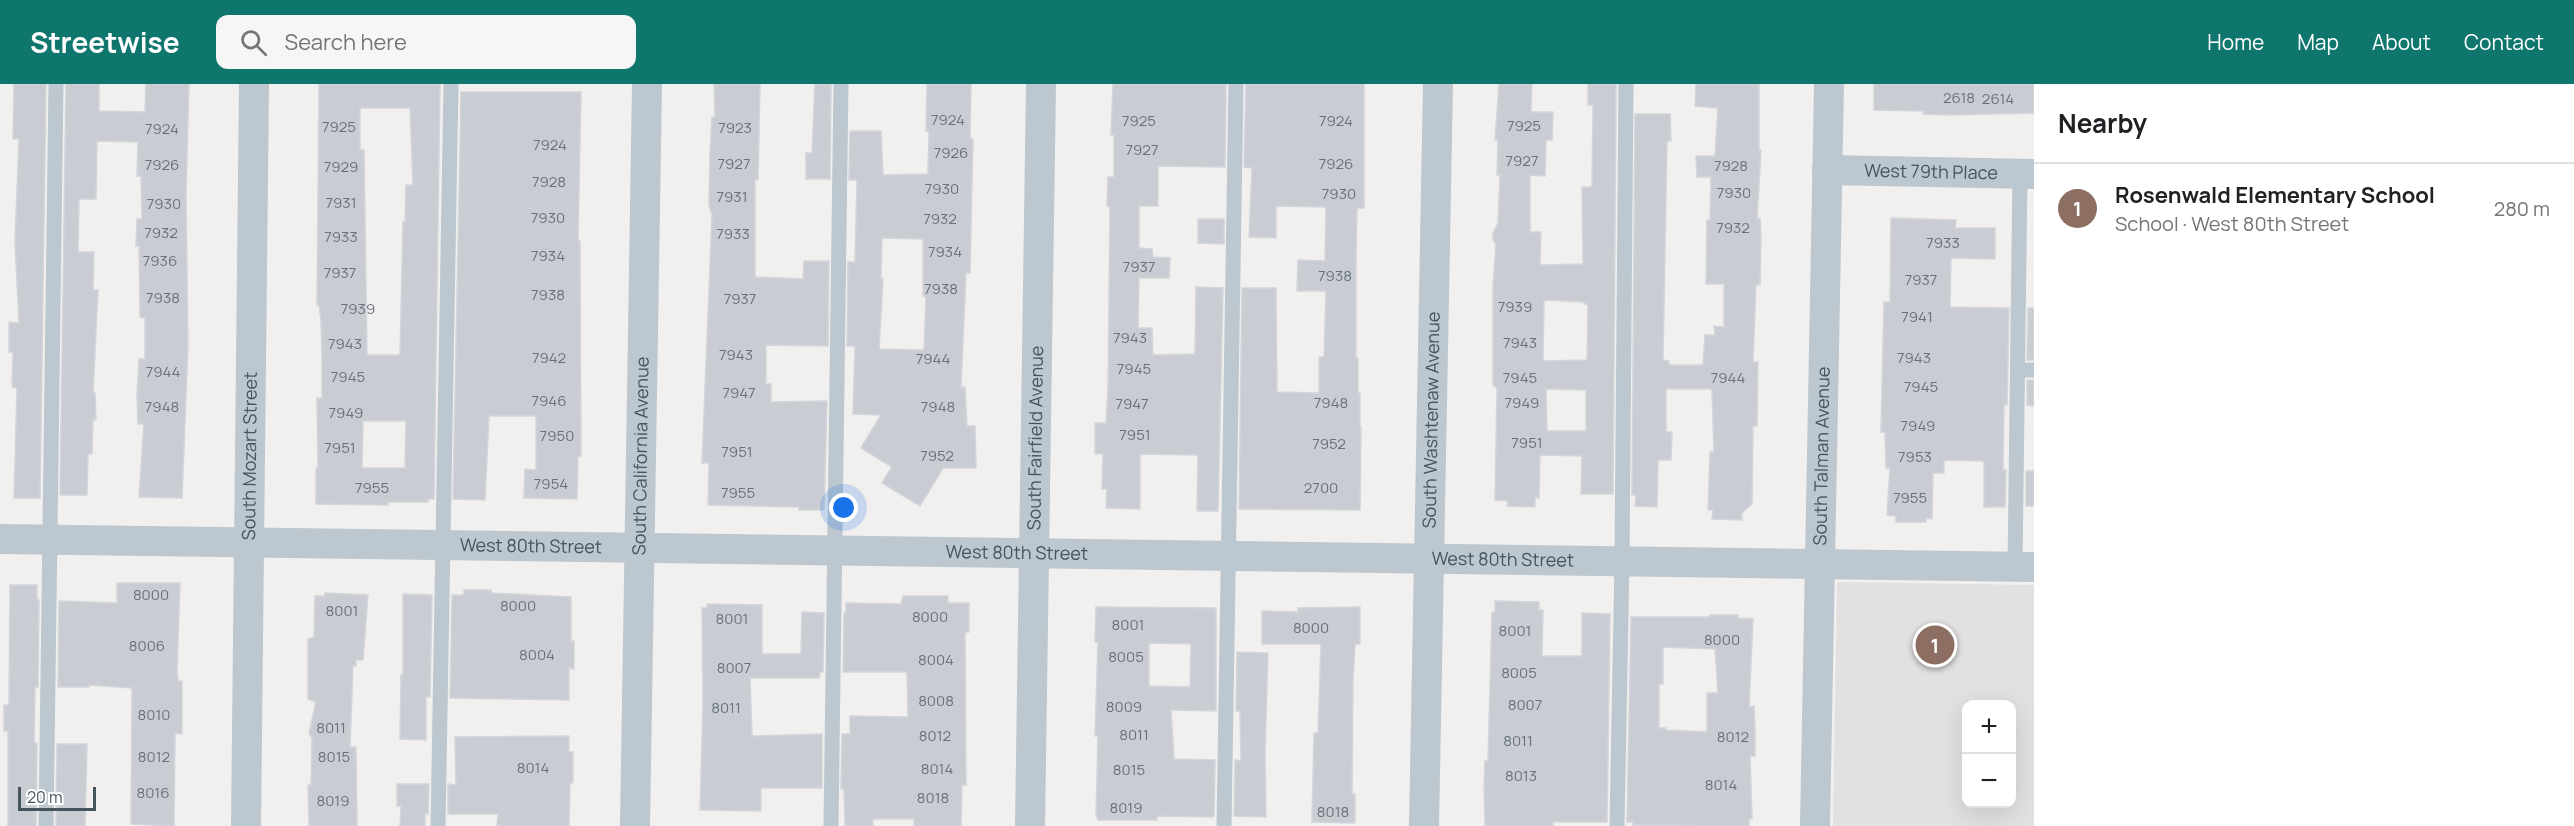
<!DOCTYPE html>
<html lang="en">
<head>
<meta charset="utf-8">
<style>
  body { margin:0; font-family:Manrope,sans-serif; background:#f6f6f6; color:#202124 }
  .controls { position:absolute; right:18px; bottom:18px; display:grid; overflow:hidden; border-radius:12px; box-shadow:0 6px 24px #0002 }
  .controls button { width:54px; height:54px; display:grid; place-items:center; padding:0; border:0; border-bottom:2px solid #e0e0e0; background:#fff; color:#202124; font:30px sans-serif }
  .scale { position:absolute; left:18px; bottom:15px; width:78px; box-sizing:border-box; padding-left:6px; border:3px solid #46545e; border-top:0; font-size:16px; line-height:21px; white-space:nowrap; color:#46545e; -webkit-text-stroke:4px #fff; paint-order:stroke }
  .you { position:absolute; left:844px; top:424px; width:21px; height:21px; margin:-15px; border:4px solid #fff; border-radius:50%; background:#1a73e8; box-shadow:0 0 0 9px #1a73e833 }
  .badge { display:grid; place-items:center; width:39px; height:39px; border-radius:50%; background:#0f766e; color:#fff; font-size:20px; font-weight:700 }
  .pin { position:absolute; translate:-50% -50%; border:3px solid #fff; box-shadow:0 2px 6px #0006 }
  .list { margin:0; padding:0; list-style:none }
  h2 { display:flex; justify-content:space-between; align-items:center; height:78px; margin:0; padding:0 24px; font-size:26px }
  h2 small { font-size:20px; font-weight:400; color:#757577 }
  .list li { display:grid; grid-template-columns:39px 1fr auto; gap:18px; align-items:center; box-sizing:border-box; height:90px; padding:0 24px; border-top:2px solid #e0e0e0 }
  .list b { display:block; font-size:22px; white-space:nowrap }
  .list p { margin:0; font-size:20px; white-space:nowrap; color:#757577 }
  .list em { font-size:20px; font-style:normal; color:#757577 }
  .icon { flex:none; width:33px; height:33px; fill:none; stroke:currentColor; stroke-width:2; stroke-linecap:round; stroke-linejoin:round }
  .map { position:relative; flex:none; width:2034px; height:742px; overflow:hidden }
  header { display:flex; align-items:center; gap:36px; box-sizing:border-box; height:84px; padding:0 30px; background:#0f766e; color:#fff }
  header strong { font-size:28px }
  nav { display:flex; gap:33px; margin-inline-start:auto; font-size:21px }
  .search { width:420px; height:54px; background:#f6f6f6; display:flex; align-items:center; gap:15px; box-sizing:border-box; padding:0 21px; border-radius:12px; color:#757577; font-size:22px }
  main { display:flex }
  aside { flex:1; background:#fff }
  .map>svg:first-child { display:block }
</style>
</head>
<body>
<header>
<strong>Streetwise</strong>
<div class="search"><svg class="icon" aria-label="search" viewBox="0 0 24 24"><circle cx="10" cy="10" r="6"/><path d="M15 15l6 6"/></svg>Search here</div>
<nav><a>Home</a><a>Map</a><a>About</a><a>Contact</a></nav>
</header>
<main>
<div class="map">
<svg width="2034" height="742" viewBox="0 0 2034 742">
  <rect width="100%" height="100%" fill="#f2efef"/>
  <path fill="#e3e0e1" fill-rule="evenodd" d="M1837,498L2034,501V742H1833ZM1966,620H2012V720H1966Z"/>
  <g fill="#c9ccd2" stroke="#d3d5db" stroke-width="1.5" fill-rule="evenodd">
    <path d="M14,0H46L40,414H14L17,304L12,303L13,268H9V238L19,239L15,158L19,55H13Z"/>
    <path d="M66,0H99V27L145,28L146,0H189L186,111L188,260L182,414L139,413L144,340H138L137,311L139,275H145V234L140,233L139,162H136L137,135H142L141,92H137L138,58L97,57L96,115H79L78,168H94L93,206H98L93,309H95L96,336H93L92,370H88L87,411H60Z"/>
    <path d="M319,0H440L434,415H429L428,418H388V421L316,420V384H318L317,314H322V272L321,237L319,221H317ZM360,24H410L413,101H406L405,138H403L400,271H367L364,66H360ZM363,337H406L405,384H362Z"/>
    <path d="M714,0H760L758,96H755V193L803,195L804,177H829L828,262L766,261V300H771V318L827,317L824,426H799V423L708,421L709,379H702L712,131L709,121L710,69L712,33H715Z"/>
    <path d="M815,0H831L830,95H806V69H812Z"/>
    <path d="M927,0H971L970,55H973L970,189H966L961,303H965L967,342H975L976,384H943L920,422L882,399L892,383L861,364L881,331L853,330L855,262H847L848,178H855L857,96H849L850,47H881L883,91L928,90L929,47H926ZM882,154L923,155V212H926L924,266L879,265L883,195H881Z"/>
    <path d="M1113,0H1226L1225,83L1158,82V122H1139V164L1152,165L1153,173L1170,174L1169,194H1139L1138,244H1152L1153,271L1195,270L1196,203L1223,204L1218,427H1197L1198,371L1140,370V425L1106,424L1107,405H1102L1103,370H1095V339H1106L1108,305L1110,122H1107L1108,93H1114V51H1111Z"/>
    <path d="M1246,0H1364V124H1357L1356,177V274H1358V309H1360V343H1361L1360,426L1239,425L1242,204H1276L1277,308L1319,309V273H1324L1326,207H1297L1298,176L1325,177L1326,123L1276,122V154L1249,153L1252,84L1244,83Z"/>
    <path d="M1499,0H1532L1531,28H1553L1552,56H1546L1545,92L1530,91V148H1541L1540,181L1583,180L1582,103H1592L1593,21H1588V0H1616L1613,410H1581L1582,372L1540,371L1539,414H1535V423L1507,422L1508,417L1495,416L1497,304L1493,301V202L1496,160L1493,155V149L1498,139L1500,91H1497L1498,56H1495ZM1544,216L1584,218V220H1588L1587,276L1543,277ZM1546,305L1586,306V347H1547Z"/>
    <path d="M1696,0H1759V66H1761L1757,135L1760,134L1761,151L1760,201H1756L1753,278H1758L1757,342H1753L1752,420L1742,429V436L1712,435L1713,426H1708L1710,368H1714L1712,305H1666V348H1672L1671,376H1658L1657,423L1635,422L1636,411H1632L1635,30H1670L1671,57H1667L1663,276L1669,277V281H1703L1705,251H1715L1714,242L1724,243V200H1706L1707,136H1710L1711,93H1697L1696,72H1715L1718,24L1695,22Z"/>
    <path d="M1874,0H2034V29L1948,31L1923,30L1924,27L1874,26Z"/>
    <path d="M461,8H581L578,157H580L581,372H578L577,415L524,414L525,385L536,386V332H489L485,416L453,415Z"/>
    <path d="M1891,134L1956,136L1955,144H1995V175L1951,174L1950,223L2009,224L2007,321H2004L2003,386H2006L2005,423H1984V377L1944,376V389H1933L1932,435L1926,434V438H1896V432L1887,431L1890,384H1886L1885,348H1881L1884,218H1890Z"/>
    <path d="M1198,135H1224V160L1198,159Z"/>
    <path d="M2028,224H2034V276H2027Z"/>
    <path d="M2027,296H2034V322L2027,321Z"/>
    <rect x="2026" y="387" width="8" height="35"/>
    <path d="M117,499H180L177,588L178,597H182V650L175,649L174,742L131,740L132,604L89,601V603H58L59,517L117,519Z"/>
    <path d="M10,501H37V516H39L38,603H35L34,659H37L36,742H8V647H4V621H9Z"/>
    <path d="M464,506H491V509L571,513V557H574V585L569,584V616L450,614L452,511H464Z"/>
    <path d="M325,509L368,511L363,576H356V582H353L350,663H356L357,742H309L308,701H311L312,654L309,649L316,618L308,615V555L314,553L315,512H325Z"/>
    <path d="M403,510L432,511L430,613H426V656L400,655L401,591H403Z"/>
    <path d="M903,512H948V519H969V548H965L966,701H962L961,742H914V735H873V742H845L844,705H841L842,650H850V632L908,633L907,588H843L844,529H846V519L901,520Z"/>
    <path d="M1495,517L1539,518V526H1543L1542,572H1582V529L1610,530L1607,738H1553V742H1485L1484,701L1485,677H1488L1492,528H1495Z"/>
    <path d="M707,520L762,521V570H801L802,528L824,529L823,588H820L819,594H750L752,652L822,650V704H761V727L700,726L703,620L702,524H707Z"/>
    <path d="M1096,523L1216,524V627L1171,626L1174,675L1215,676L1214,732L1212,733L1157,732V736H1098L1096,731L1098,652H1095L1098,558H1095ZM1149,559L1191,560L1190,603L1149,602Z"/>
    <path d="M1360,523V560H1355L1353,597L1352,710H1355V739L1312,738L1314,649H1318L1321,560H1262V527L1298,528V524Z"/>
    <path d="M1710,531H1738V534L1753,535L1749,623L1754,622L1755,646V672H1750L1752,735H1749V742L1633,741V738H1627L1631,533H1710ZM1663,563L1715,565L1718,609H1707V648L1666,646V644H1659V600H1663Z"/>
    <path d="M1237,568L1268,569L1265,668L1266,733L1234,732L1235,676L1241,677L1240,627H1236Z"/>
    <path d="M569,652V668H573V699H570L569,742H497L498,730H448V700L456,701L455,653Z"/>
    <path d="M57,660H87L85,742H56Z"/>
    <path d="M397,700H429L428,730L425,729V742H400L401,722H397Z"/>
  </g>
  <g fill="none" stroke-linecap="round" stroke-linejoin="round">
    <g stroke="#bcc7cf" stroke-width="15">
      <path d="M2018,286H2034"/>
      <path d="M2015,483L2020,89"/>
      <path d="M46,742L56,0"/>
      <path d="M438,742L451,0"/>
      <path d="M831,742L841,0"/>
      <path d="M1224,742L1236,0"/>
      <path d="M1617,742L1622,477L1626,0"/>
    </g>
    <g stroke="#bcc7cf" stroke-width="30">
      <path id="s1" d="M1827,86L2034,90"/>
      <path id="s2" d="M0,455L2034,483"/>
      <path id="s3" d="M246,742L254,0"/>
      <path id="s4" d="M635,742L647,0"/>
      <path id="s5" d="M1030,742L1041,0"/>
      <path id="s6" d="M1424,742L1438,0"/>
      <path id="s7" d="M1815,742L1829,0"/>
    </g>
  </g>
  <g text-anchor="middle" stroke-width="5" stroke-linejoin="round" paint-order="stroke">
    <g font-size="15" fill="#67727b">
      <text x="1959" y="19">2618</text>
      <text x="1998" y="20">2614</text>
      <text x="948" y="41">7924</text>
      <text x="1139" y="42">7925</text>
      <text x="1336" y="42">7924</text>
      <text x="1524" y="47">7925</text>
      <text x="339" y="48">7925</text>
      <text x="735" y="49">7923</text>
      <text x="162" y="50">7924</text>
      <text x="550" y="66">7924</text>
      <text x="1142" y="71">7927</text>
      <text x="951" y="74">7926</text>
      <text x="1522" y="82">7927</text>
      <text x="734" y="85">7927</text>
      <text x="1336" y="85">7926</text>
      <text x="162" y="86">7926</text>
      <text x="1731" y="87">7928</text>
      <text x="341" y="88">7929</text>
      <text x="549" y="103">7928</text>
      <text x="942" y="110">7930</text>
      <text x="1734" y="114">7930</text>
      <text x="1339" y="115">7930</text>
      <text x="732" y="118">7931</text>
      <text x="341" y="124">7931</text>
      <text x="164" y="125">7930</text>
      <text x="548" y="139">7930</text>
      <text x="940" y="140">7932</text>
      <text x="1733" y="149">7932</text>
      <text x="161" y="154">7932</text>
      <text x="733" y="155">7933</text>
      <text x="341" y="158">7933</text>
      <text x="1943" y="164">7933</text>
      <text x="945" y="173">7934</text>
      <text x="548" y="177">7934</text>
      <text x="160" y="182">7936</text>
      <text x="1139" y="188">7937</text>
      <text x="340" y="194">7937</text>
      <text x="1335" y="197">7938</text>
      <text x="1921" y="201">7937</text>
      <text x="941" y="210">7938</text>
      <text x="548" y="216">7938</text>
      <text x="163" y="219">7938</text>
      <text x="740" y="220">7937</text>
      <text x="1515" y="228">7939</text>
      <text x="358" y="230">7939</text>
      <text x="1917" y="238">7941</text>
      <text x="1130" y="259">7943</text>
      <text x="1520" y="264">7943</text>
      <text x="345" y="265">7943</text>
      <text x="736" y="276">7943</text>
      <text x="549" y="279">7942</text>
      <text x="1914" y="279">7943</text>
      <text x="933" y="280">7944</text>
      <text x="1134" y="290">7945</text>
      <text x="163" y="293">7944</text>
      <text x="348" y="298">7945</text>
      <text x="1520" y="299">7945</text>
      <text x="1728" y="299">7944</text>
      <text x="1921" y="308">7945</text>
      <text x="739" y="314">7947</text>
      <text x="549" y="322">7946</text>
      <text x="1331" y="324">7948</text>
      <text x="1522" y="324">7949</text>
      <text x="1132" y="325">7947</text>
      <text x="162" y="328">7948</text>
      <text x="938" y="328">7948</text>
      <text x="346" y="334">7949</text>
      <text x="1918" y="347">7949</text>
      <text x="1135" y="356">7951</text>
      <text x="557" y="357">7950</text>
      <text x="1527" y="364">7951</text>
      <text x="1329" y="365">7952</text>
      <text x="340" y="369">7951</text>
      <text x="737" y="373">7951</text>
      <text x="937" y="377">7952</text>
      <text x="1915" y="378">7953</text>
      <text x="551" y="405">7954</text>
      <text x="372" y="409">7955</text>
      <text x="1321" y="409">2700</text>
      <text x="738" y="414">7955</text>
      <text x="1910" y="419">7955</text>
      <text x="151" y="516">8000</text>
      <text x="518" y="527">8000</text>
      <text x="342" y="532">8001</text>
      <text x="930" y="538">8000</text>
      <text x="732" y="540">8001</text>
      <text x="1128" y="546">8001</text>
      <text x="1311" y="549">8000</text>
      <text x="1515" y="552">8001</text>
      <text x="1722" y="561">8000</text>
      <text x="147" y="567">8006</text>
      <text x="537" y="576">8004</text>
      <text x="1126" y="578">8005</text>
      <text x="936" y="581">8004</text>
      <text x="734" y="589">8007</text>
      <text x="1519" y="594">8005</text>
      <text x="936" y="622">8008</text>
      <text x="1525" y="626">8007</text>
      <text x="1124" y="628">8009</text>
      <text x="726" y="629">8011</text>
      <text x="154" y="636">8010</text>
      <text x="331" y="649">8011</text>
      <text x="1134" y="656">8011</text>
      <text x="935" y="657">8012</text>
      <text x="1733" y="658">8012</text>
      <text x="1518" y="662">8011</text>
      <text x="154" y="678">8012</text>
      <text x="334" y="678">8015</text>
      <text x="533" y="689">8014</text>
      <text x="937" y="690">8014</text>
      <text x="1129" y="691">8015</text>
      <text x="1521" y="697">8013</text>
      <text x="1721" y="706">8014</text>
      <text x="153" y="714">8016</text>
      <text x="933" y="719">8018</text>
      <text x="333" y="722">8019</text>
      <text x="1126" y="729">8019</text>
      <text x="1333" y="733">8018</text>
    </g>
    <g font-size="18" fill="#46545e" stroke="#fff">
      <text dy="6" stroke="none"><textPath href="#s1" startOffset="104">West 79th Place</textPath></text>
      <text dy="6" stroke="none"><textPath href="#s6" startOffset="406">South Washtenaw Avenue</textPath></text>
      <text dy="6" stroke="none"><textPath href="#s5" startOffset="388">South Fairfield Avenue</textPath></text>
      <text dy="6" stroke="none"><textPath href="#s3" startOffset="370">South Mozart Street</textPath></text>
      <text dy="6" stroke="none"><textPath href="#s4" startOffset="370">South California Avenue</textPath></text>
      <text dy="6" stroke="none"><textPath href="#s7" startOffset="370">South Talman Avenue</textPath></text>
      <text dy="6" stroke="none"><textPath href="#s2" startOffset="531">West 80th Street</textPath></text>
      <text dy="6" stroke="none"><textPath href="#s2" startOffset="1017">West 80th Street</textPath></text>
      <text dy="6" stroke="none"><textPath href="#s2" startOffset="1503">West 80th Street</textPath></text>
    </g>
  </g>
</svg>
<div class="controls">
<button>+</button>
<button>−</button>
</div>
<div class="scale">20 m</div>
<div class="you"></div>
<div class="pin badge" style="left:1935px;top:561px;background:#8d6e63">1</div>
</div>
<aside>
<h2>Nearby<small></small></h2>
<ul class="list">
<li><span class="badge" style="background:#8d6e63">1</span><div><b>Rosenwald Elementary School</b><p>School · West 80th Street</p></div><em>280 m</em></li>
</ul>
</aside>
</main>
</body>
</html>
